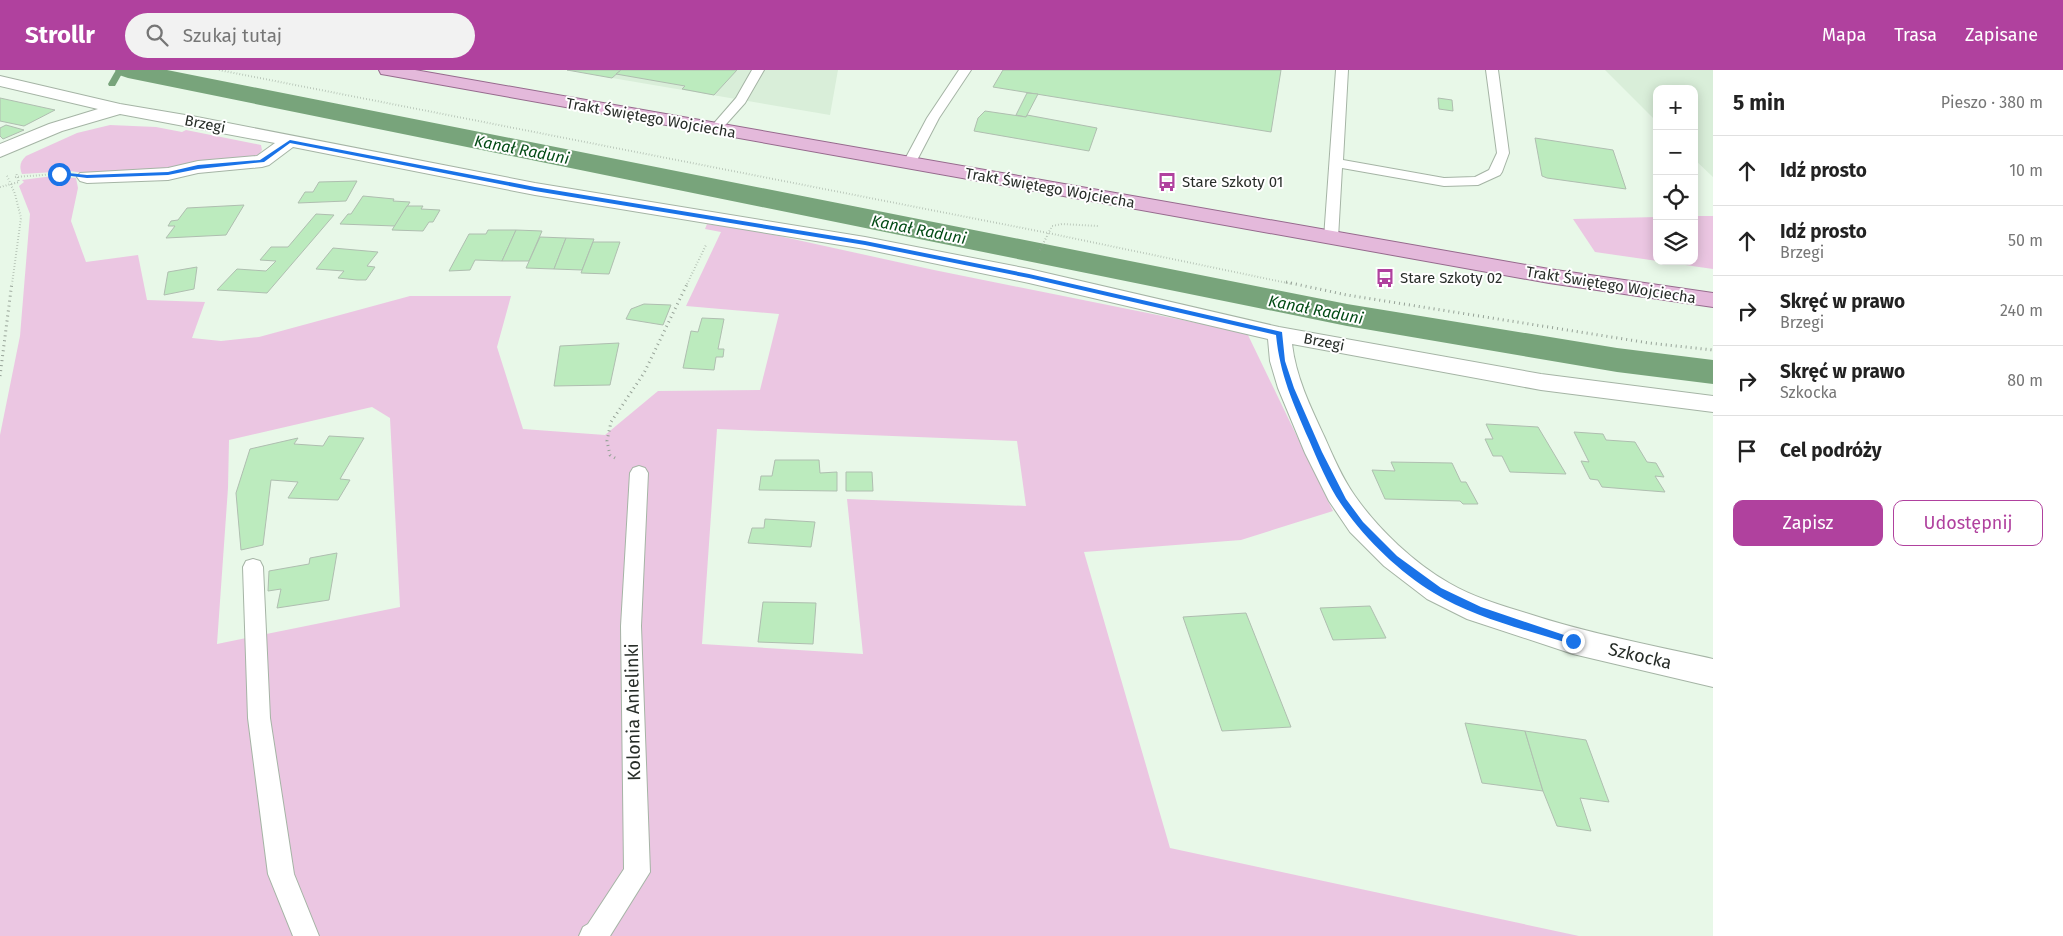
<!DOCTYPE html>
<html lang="pl">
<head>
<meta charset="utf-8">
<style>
  body { margin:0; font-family:"Fira Sans",sans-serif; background:#f2f2f2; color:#222 }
  .controls { position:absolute; right:15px; top:15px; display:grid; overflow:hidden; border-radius:10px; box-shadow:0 2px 12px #0003 }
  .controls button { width:45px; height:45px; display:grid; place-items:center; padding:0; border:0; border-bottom:1px solid #e0e0e0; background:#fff; color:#222; font:25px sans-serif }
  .stop { position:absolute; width:15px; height:15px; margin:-11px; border:4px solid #1a73e8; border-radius:50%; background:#fff }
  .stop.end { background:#1a73e8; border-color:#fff; box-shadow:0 1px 5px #0008 }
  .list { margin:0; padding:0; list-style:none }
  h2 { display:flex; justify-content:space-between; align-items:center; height:65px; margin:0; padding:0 20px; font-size:21px }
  h2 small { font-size:16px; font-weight:400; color:#767676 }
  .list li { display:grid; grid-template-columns:32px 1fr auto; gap:15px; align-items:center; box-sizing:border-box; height:70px; padding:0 20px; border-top:1px solid #e0e0e0 }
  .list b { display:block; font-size:19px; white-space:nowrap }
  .list p { margin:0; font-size:16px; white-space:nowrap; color:#767676 }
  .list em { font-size:16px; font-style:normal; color:#767676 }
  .actions { display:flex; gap:10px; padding:15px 20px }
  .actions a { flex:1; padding:11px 0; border:1px solid #b0419e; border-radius:10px; text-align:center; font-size:18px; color:#b0419e }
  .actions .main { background:#b0419e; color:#fff }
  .icon { flex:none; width:28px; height:28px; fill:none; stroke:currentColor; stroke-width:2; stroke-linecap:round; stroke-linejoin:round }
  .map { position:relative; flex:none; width:1713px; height:866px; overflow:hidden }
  header { display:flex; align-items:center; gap:30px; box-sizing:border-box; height:70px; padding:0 25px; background:#b0419e; color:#fff }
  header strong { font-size:24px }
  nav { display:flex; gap:28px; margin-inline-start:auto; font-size:18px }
  .search { width:350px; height:45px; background:#f2f2f2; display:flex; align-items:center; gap:12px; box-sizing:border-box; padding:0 18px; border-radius:28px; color:#767676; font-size:19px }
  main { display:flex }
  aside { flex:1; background:#fff }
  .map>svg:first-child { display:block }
</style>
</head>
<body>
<header>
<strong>Strollr</strong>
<div class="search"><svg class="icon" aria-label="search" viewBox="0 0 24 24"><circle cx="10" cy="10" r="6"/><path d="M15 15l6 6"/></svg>Szukaj tutaj</div>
<nav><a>Mapa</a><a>Trasa</a><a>Zapisane</a></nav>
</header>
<main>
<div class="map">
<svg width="1713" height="866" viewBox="0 0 1713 866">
  <rect width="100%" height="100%" fill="#e8f8e8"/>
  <g fill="#d9eed9">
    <path d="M621,0H838L830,45L612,8Z"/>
    <path d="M1605,0H1713V107L1694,89V19H1657V52Z"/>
  </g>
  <g fill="#ebc6e2" fill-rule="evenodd">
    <path d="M110,55L156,57L182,62L186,60L261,75L262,80L259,84L251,88L149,101L126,100L83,103L70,101L22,104C19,96 20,92 26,86L77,63Z"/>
    <path d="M53,106L76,108L78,118L71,151L86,192L138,185L147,230L205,232L192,268L221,271L259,267L410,226H511L497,277L523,359L605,365L658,321L760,320L779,244L686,236L721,162L705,159L707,154L752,160L934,200L1247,263L1333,441L1241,470L1084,482L1170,778L1579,866H0V365L20,266L30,144L19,116L24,112L22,110ZM372,337L390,348L400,537L217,574L228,418L229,370ZM717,359L1017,371L1026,436L847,429L863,584L702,574Z"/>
    <path d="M1694,146H1713V199L1595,182L1573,149L1657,147V191H1694Z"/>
  </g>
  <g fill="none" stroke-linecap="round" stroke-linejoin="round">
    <path fill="#78a47b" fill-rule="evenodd" d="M116,0H124L115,16H109L108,14Z"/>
    <path fill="#78a47b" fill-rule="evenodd" d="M115,0H167L1347,234L1617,278L1713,290V314L1617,302L1347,256L128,8L119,5Z"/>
  </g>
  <g fill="#bcebbe" stroke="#afbeb0">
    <path d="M567,0H621L612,8Z"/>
    <path d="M621,0H737L714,25L682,19L685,16L616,4Z"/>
    <path d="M1003,0H1281L1271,62L993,17Z"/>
    <path d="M1027,23L1038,24L1026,47L1016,45Z"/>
    <path d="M0,28L55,40L24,56L0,51Z"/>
    <path d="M1438,28L1452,30L1453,41L1439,39Z"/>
    <path d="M985,41L1026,47L1027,45L1097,58L1089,81L974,61L978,48Z"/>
    <path d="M6,55L24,60L3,69L0,66V58Z"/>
    <path d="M1535,68L1613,80L1626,119L1547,108L1542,106Z"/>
    <path d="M357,111L346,131L298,133L305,122H313L319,112Z"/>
    <path d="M363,126L394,129L393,131L410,132L395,156L340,154L348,144H351Z"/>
    <path d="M244,135L226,165L166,168L175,156H168L171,151L178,150L187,138Z"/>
    <path d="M407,136H423L421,139L440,140L433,152H429L423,161L392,160Z"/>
    <path d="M316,144L334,145L267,223L217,220L237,199L266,201L276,191L260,190L271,177H288Z"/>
    <path d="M488,160H516L502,191L475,190L470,200L449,201L469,164H486Z"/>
    <path d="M516,160L542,161L529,191H502Z"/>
    <path d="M540,167L566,168L554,199L526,198Z"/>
    <path d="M566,168L594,169L582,200L554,199Z"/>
    <path d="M593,172H620L609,204L581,203Z"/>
    <path d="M333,178L378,182L367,196L375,197L366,210H357L338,208L344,201L316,199Z"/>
    <path d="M197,197L194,219L164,225L168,202Z"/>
    <path d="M644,234L671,235L663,255L626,249L631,239Z"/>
    <path d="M702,248L724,249L718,279H724L723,287H716L714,300L683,298L691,261L698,262Z"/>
    <path d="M619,273L610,315L554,316L560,276Z"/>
    <path d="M1486,354L1538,357L1566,404L1510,402L1502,386H1493L1485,369H1493Z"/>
    <path d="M1574,362L1603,364L1606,370L1635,372L1647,392L1656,393L1664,407L1655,406L1665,422L1602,417L1598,410L1590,409L1581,391L1589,392Z"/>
    <path d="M329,366L364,368L340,409L350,410L338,430L288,428L298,412L271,410L263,475L241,480L236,423L250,379L298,368L294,374L323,376Z"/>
    <path d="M775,390H819L820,403L837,402V421L759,420L761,406H772Z"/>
    <path d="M1391,392L1452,393L1461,412H1466L1478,434H1463L1460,431L1385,429L1372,400L1395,401Z"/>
    <path d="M846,402H872L873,421H846Z"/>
    <path d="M765,449L815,452L811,477L748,473L752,458H764Z"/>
    <path d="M337,483L329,530L277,538L281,519L268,521L269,501L309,494L310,488Z"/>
    <path d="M763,532L816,533L813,574L758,572Z"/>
    <path d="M1370,536L1386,568L1333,570L1320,538Z"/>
    <path d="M1246,543L1291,657L1222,661L1183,547Z"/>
    <path d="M1465,653L1525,661L1543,721L1482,713Z"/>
    <path d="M1525,661L1586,670L1609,732L1580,728L1591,761L1557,756L1543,721Z"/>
  </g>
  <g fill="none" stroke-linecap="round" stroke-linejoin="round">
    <g stroke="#a5b4a5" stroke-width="2">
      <g id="service">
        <path d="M752,0H764L745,33L719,62H711L709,59L736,28Z"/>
        <path d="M959,0H971L939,48L914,96H904L903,93L927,48Z"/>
        <path d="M1336,0H1348L1343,90L1444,108L1475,107L1489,100L1497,83L1486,0H1498L1509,83L1502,102L1500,105L1478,115L1444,116L1342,98L1338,168L1336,171H1326L1324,168Z"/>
        <path d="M639,396L645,398L648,403L641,556L650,802L610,866H579L583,857L588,854L624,799L621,556L630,403L633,398Z"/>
        <path d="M253,489L260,491L263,497L270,648L294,804L319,866H293L268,804L248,648L243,497L246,491Z"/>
      </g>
    </g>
    <g stroke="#a5b4a5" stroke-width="2">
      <path id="minor" d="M0,6L120,34L197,47L535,113L865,167L1029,199L1279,257L1541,304L1713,326V342L1541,320L1292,274C1296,307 1310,336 1324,366C1333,386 1342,408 1355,426C1378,459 1414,493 1449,513C1473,527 1500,535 1526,543C1587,563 1650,575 1713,589V617L1573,584L1467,549L1427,529L1384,496L1350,462L1329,431L1305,383L1278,318L1270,291L1268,269L1029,213L865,179L535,125L293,77L269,95L262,97L198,103L168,110L87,113L80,111L77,107L80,103L168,98L198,91L257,86L275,73L120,44L62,61L0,87V74L49,54L98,39L0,16Z"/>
    </g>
    <g stroke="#966a8d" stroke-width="2">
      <path id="primary" d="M379,0H415L1549,199L1713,223V237L1549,213L387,5L381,4Z"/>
    </g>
    <g stroke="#96a297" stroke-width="2" stroke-dasharray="0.5 2.5" stroke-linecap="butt">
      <path d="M219,0L1048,163L1292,214"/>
      <path d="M7,106L15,124L21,148L12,214"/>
      <path d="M15,107L56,104"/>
      <path d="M0,117L19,112L16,103"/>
      <path d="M1040,180L1052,156L1062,154L1098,156"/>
      <path d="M687,214L706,175"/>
    </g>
    <g stroke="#96a297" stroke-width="3" stroke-dasharray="1 4" stroke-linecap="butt">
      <path d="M1286,212L1347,225L1649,273L1713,280"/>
      <path d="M0,306L12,212"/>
      <path d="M615,388L610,385L607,371L611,352L644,303L688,212"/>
    </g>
    <use href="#service" fill="#fff" fill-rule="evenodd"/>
    <use href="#minor" fill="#fff" fill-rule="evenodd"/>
    <use href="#primary" fill="#e4b9db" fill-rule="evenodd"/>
  </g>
  <path fill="#1a73e8" d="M290,70L535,117L865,171L1029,204L1282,262L1285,291L1294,318L1322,382L1346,429L1363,452L1397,486L1441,518L1481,537L1576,569L1577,571L1573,575C1528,560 1474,548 1434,523C1398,501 1365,469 1341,434C1328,415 1318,391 1309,370C1293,333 1280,305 1276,265L1029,208L865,175L535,121L290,73L264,92L198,99L168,105L87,108L56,104L59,102L87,105L168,102L198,95L260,90Z"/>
  <defs>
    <g id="bus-bare" transform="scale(1.5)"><path d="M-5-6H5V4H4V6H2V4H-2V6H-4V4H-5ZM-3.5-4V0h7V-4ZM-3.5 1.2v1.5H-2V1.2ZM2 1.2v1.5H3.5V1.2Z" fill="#b0419e" stroke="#fff" stroke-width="2.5" paint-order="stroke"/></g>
  </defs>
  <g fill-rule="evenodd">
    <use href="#bus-bare" x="1167" y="112"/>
    <use href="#bus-bare" x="1385" y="208"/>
  </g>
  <g text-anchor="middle" stroke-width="4" stroke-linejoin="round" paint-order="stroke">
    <g font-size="15" fill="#272d28" stroke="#fff">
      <text transform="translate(651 48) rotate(10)" y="5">Trakt Świętego Wojciecha</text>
      <text transform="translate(205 54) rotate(11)" y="5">Brzegi</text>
      <text transform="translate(1050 118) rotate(10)" y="5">Trakt Świętego Wojciecha</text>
      <text transform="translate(1611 215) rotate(9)" y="5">Trakt Świętego Wojciecha</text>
      <text transform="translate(1324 272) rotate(11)" y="5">Brzegi</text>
    </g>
    <g font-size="15" fill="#272d28" stroke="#fff" text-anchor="start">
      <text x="1182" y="117">Stare Szkoty 01</text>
      <text x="1400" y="213">Stare Szkoty 02</text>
    </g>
    <g font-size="16" font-style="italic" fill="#034b15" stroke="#fff">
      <text transform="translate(522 79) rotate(11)" y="6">Kanał Raduni</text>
      <text transform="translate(919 159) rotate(11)" y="6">Kanał Raduni</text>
      <text transform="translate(1316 239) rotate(11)" y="6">Kanał Raduni</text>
    </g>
    <g font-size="18" fill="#272d28" stroke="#fff">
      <text transform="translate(1640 586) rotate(13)" y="6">Szkocka</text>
      <text transform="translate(633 642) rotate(-91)" y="6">Kolonia Anielinki</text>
    </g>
  </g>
</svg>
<div class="controls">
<button>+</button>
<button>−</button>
<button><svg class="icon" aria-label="locate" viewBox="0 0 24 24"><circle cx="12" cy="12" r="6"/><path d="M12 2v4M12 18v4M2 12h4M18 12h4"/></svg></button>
<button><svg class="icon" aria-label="layers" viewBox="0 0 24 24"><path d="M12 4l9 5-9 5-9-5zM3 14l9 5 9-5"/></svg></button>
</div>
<div class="stop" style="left:59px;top:104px"></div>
<div class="stop end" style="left:1573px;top:571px"></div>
</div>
<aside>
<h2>5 min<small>Pieszo · 380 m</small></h2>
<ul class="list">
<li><svg class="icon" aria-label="ahead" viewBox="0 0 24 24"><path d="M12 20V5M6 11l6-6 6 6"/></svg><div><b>Idź prosto</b></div><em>10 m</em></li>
<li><svg class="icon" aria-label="ahead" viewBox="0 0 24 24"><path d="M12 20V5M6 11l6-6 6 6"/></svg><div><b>Idź prosto</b><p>Brzegi</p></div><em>50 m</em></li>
<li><svg class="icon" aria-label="right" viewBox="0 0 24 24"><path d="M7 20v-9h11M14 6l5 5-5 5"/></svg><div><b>Skręć w prawo</b><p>Brzegi</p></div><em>240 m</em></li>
<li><svg class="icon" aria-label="right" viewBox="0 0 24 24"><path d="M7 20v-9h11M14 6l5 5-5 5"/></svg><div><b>Skręć w prawo</b><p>Szkocka</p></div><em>80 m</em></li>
<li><svg class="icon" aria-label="arrive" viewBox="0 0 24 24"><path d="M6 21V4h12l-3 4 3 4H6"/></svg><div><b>Cel podróży</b></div></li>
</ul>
<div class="actions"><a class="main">Zapisz</a><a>Udostępnij</a></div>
</aside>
</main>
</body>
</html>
